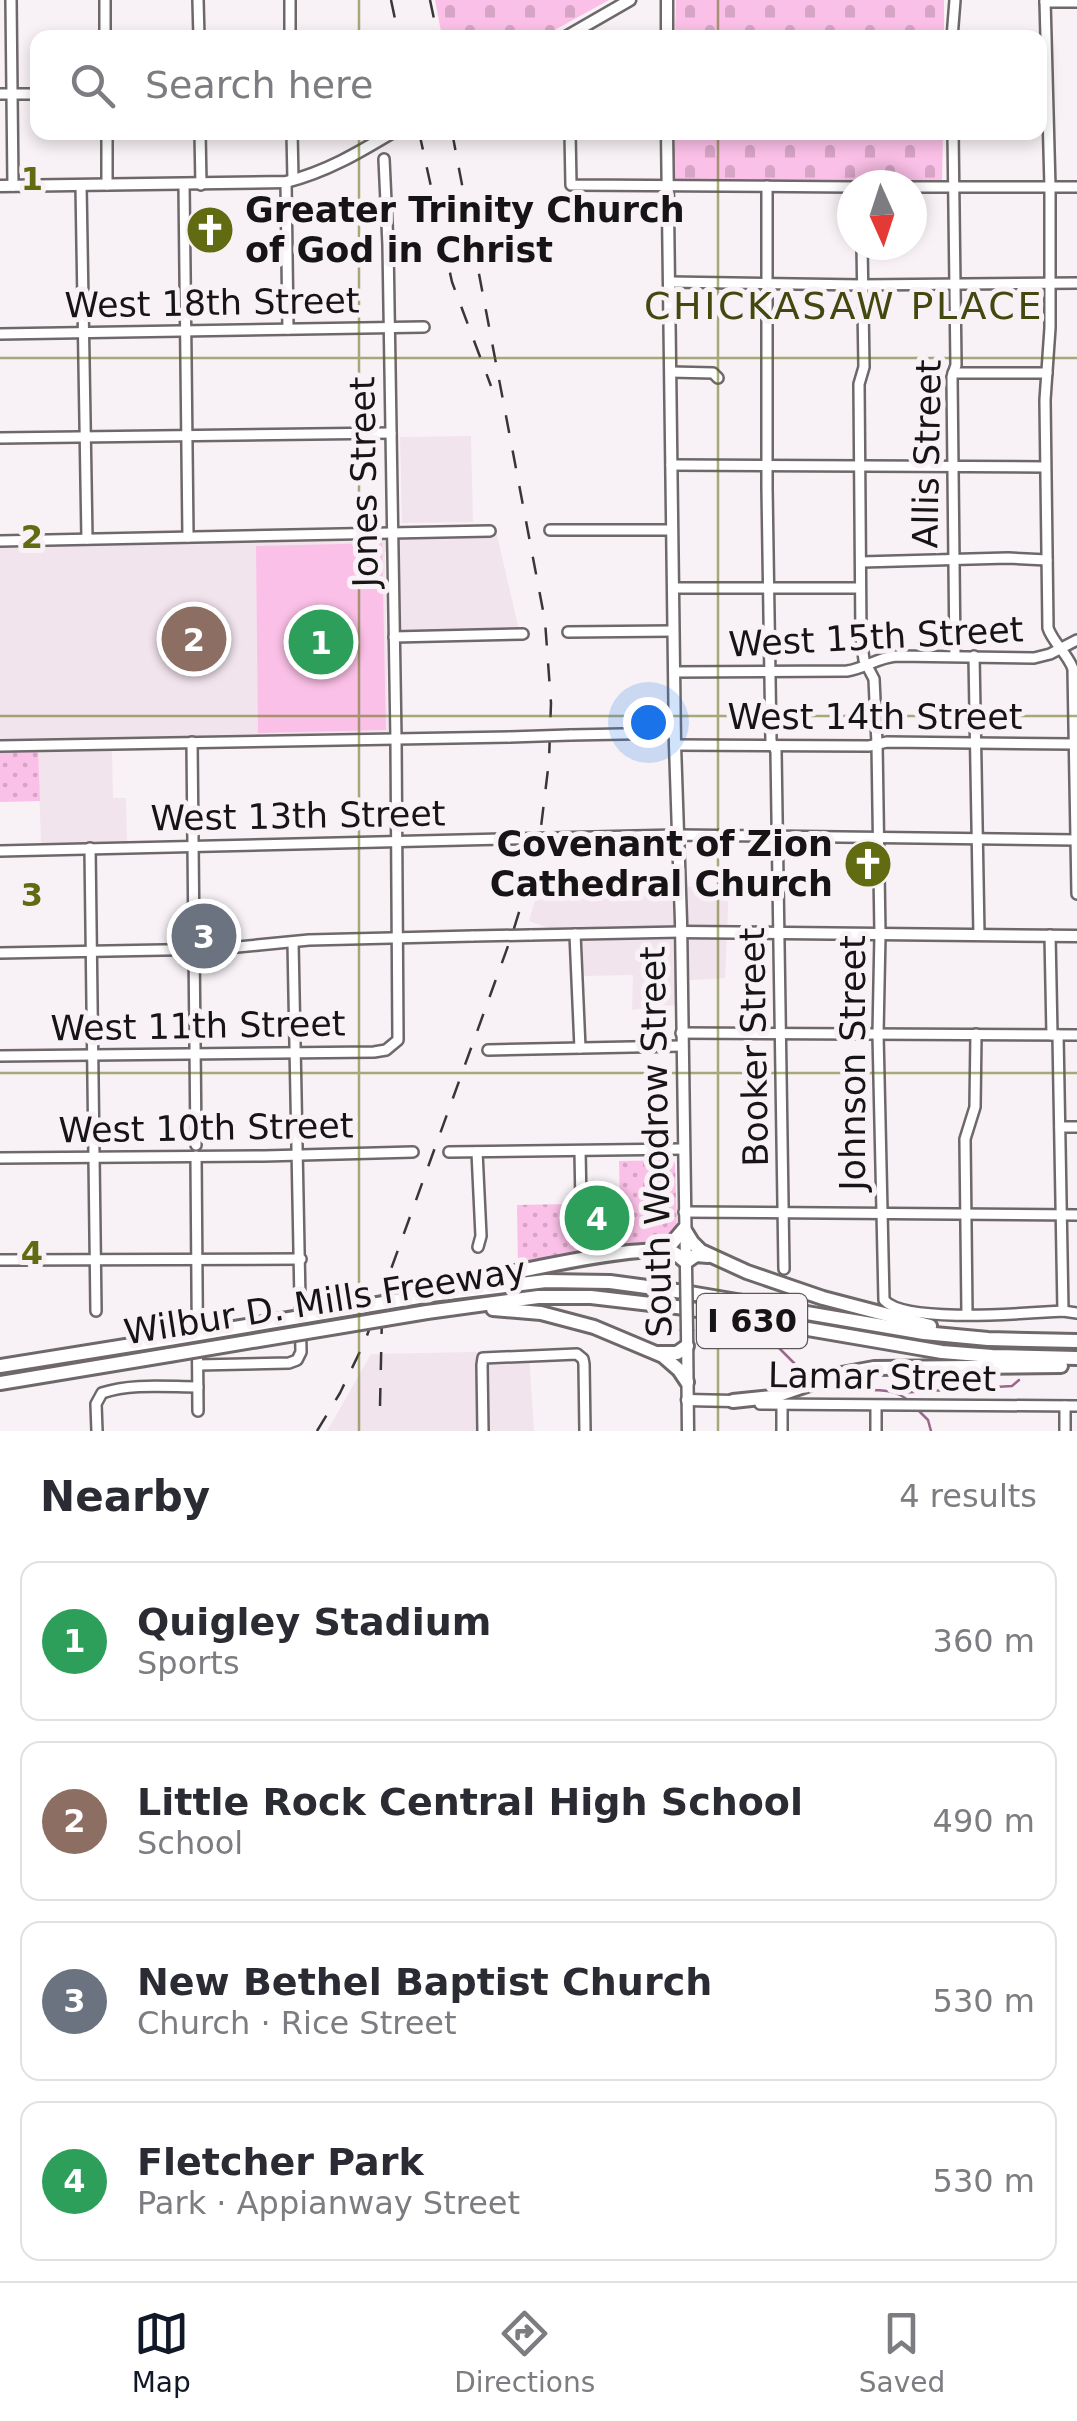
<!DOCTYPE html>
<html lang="en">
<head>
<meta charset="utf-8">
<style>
  body { margin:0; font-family:"DejaVu Sans",sans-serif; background:#f7f7f7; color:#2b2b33 }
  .compass { position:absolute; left:837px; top:170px; width:90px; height:90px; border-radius:50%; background:#fff; box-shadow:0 5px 15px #0003; rotate:177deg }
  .you { position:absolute; left:648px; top:722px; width:35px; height:35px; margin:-25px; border:8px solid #fff; border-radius:50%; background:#1a73e8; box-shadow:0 0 0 15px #1a73e833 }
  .badge { display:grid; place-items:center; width:65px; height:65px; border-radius:50%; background:#111827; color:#fff; font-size:32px; font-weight:700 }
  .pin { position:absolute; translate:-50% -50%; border:5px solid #fff; box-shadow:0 2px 10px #0006 }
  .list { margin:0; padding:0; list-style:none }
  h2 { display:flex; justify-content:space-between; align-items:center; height:130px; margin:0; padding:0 40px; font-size:42px }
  h2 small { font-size:32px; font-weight:400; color:#7c7c81 }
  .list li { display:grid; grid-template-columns:65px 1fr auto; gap:30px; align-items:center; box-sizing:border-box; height:160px; margin:0 20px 20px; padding:0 20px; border:2px solid #e1e1e2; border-radius:20px }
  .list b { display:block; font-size:38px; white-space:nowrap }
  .list p { margin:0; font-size:32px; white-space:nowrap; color:#7c7c81 }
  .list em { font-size:32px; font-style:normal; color:#7c7c81 }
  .icon { flex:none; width:55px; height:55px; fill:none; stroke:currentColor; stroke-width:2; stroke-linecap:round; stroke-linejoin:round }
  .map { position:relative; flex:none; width:1077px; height:1431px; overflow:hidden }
  .search { position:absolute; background:#fff; box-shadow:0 5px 15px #0003; left:30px; right:30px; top:30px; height:110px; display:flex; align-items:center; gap:25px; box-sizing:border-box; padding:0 35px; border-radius:20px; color:#7c7c81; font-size:38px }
  .sheet { height:850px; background:#fff }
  nav { display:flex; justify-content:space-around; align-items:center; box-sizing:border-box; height:140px; border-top:2px solid #e1e1e2; background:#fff; font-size:28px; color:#7c7c81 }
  nav a { display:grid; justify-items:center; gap:5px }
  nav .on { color:#111827 }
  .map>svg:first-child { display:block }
</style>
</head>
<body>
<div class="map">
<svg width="1077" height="1431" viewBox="0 0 1077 1431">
  <defs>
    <pattern id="grass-dots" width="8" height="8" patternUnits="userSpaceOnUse" patternTransform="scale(2.5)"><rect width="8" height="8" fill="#fbc0e7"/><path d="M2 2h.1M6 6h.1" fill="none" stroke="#d6a4c5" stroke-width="1.8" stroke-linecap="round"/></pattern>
    <pattern id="cemetery-stones" width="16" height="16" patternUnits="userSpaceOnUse" patternTransform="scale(2.5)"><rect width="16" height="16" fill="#fbc0e7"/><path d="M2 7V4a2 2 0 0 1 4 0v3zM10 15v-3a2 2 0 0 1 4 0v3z" fill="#d6a4c5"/></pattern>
  </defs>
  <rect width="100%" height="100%" fill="#f8f2f6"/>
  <g fill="#f2e4ed">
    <path d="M471,436L473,522L402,523L400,437Z"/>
    <path d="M497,535L519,630L400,631L396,542L399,537Z"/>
    <path d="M384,537L387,540V551L385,552L388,733L40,740L38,746L36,740L0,741V546L257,542Z"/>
    <path d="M112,749L113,798H126L127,842L41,844L38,752Z"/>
    <path d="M539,886L729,887L725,978L677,981L676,1005L632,1010L633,975L584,976L580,939L529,921Z"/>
    <path d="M529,1351L534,1431H327L371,1354Z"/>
  </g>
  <g fill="url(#grass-dots)">
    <path d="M0,746H38L40,801L0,802Z"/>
    <path d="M672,1160L675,1163L677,1231L664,1242L518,1267L517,1205L620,1203L619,1161Z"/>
  </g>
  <g fill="url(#cemetery-stones)">
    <path d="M435,0H609L542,37H442Z"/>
    <path d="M676,0H944V37H675Z"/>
    <path d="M672,133H943L942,180L670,182Z"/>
  </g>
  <g fill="#fbc0e7">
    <path d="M382,543L386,730L258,733L256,546Z"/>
    <path d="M581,1211L584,1213L587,1233C571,1238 564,1232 562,1216Z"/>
  </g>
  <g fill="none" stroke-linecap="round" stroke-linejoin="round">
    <g stroke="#9b668b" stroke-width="2.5">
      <path d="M776,1345L806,1375"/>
      <path d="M831,1387C858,1395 890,1382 910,1402"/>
      <path d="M898,1393L1012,1386L1019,1380"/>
      <path d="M916,1408L928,1420L931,1431"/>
    </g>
    <g stroke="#6e686b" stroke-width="14">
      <g id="minor">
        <path d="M11,0L13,186"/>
        <path d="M105,0V38"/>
        <path d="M198,0L199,38"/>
        <path d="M290,0V38"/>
        <path d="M1045,0L1050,187V328L1045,400L1048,628C1053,643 1068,654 1073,669L1077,894"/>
        <path d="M1045,2H1077"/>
        <path d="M952,38L955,0"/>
        <path d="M0,94H38"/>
        <path d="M107,132V185"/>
        <path d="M200,132L201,185"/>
        <path d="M292,132L293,180"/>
        <path d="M570,132L571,185L852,187"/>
        <path d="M953,132L956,365L952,377L955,656"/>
        <path d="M286,182L288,329"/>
        <path d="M184,184L188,537"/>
        <path d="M81,185L87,539"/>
        <path d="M767,186V488L771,741L776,751L784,1269"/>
        <path d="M912,187H1077"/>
        <path d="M862,245L864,367L859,384L861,637L864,660L874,679L877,744L880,934L878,1034L884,1300C905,1324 1028,1313 1063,1311L1077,1313"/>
        <path d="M669,282L862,285L1077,283"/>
        <path d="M0,334L424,327"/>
        <path d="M671,372L713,373L718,378"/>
        <path d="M953,373H1047"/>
        <path d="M0,438L391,433"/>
        <path d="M671,465L1045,467"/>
        <path d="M550,530H672"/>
        <path d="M0,541L490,531"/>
        <path d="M861,562L1008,558L1047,560"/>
        <path d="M673,588H860"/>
        <path d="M568,632L673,631"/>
        <path d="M394,637L523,634"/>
        <path d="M974,656L979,935"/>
        <path d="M674,672L847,671C864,669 878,657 897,656L1034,658L1050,654L1077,640"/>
        <path d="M570,735L675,733"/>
        <path d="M192,742L196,1145"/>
        <path d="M675,745L869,746L887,742L1074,744"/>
        <path d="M0,746L510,737"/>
        <path d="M551,838L677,835L1077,840"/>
        <path d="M90,848L96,1311"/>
        <path d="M0,851L503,839"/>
        <path d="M575,934L580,1048"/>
        <path d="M530,935L681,932"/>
        <path d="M1050,935L1052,1035"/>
        <path d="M0,953L217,949L309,940L473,936"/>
        <path d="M681,1033L1077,1035"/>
        <path d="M1058,1035L1063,1311"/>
        <path d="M488,1050L681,1046"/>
        <path d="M0,1056L374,1052L386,1050L398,1040L396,739L388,245L384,159"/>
        <path d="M1060,1127H1077"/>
        <path d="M580,1151L581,1203"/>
        <path d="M449,1152L683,1149"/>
        <path d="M477,1152L481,1236L478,1247"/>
        <path d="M196,1156L198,1411"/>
        <path d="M0,1158L264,1156L413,1152"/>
        <path d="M684,1212L1077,1215"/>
        <path d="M0,1260L301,1259"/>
        <path d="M967,1314L965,1139L975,1107L976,1034"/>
        <path d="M198,1365L289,1363L297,1360L301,1352L293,942"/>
        <path d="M760,1404L1077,1406"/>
        <path d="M782,1404V1431"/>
        <path d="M876,1406V1431"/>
        <path d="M1065,1406V1431"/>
        <path d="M97,1431L96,1404L102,1393C132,1383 167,1387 198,1387"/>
        <path d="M483,1431L482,1365L483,1358L577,1354L583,1359L584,1364L585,1431"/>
      </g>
    </g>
    <g stroke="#6e686b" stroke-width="15">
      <g id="major">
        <path d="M564,38L630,0"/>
        <path d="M667,38V0"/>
        <path d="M667,132L675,745L681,921L686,1266"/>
        <path d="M0,186L286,182C326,172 358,153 393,132"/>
        <path d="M681,932L1077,936"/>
        <path d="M687,1331L688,1431"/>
        <path d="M687,1400L733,1401"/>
      </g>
    </g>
    <g stroke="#6e686b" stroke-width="18">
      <g id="highway">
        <path d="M654,1250L672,1243L684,1229L692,1242L701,1251L747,1272L823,1298L930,1326"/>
        <path d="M473,1281C508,1274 647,1241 674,1253C677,1254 683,1260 686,1262L696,1255L708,1256"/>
        <path d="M431,1295L546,1281L610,1282L684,1292L924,1333L988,1339L1077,1341"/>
        <path d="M493,1309L541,1313L594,1327L663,1356L679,1370L687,1382"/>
        <path d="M427,1312L538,1297H591L685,1308L942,1352L992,1356L1077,1358"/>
        <path d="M659,1353H677L687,1346"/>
        <path d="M0,1366L169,1339"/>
        <path d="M0,1383L169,1355"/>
        <path d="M733,1401L772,1397L836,1375L874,1368L1061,1366"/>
      </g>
    </g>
    <use href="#minor" stroke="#fff" stroke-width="9"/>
    <use href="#major" stroke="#fff" stroke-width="10"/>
    <use href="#highway" stroke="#fff" stroke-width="12"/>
    <g stroke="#383637" stroke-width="2.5" stroke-dasharray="18 18" stroke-linecap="butt">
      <path d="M391,0L399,38"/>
      <path d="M430,0L438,38"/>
      <path d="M419,132L452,282L491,386"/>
      <path d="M380,1406L382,1314"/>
      <path d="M317,1431L340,1393L365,1341L512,935L528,883L541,827L549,761L551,703L545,621L452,132"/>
    </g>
    <g stroke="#6e686b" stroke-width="14" stroke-linecap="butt">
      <g id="minor-bridge">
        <path d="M510,737L570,735"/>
        <path d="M503,839L551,838"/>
        <path d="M473,936L530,935"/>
      </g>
    </g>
    <g stroke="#6e686b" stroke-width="15" stroke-linecap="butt">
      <path id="major-bridge" d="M686,1268L687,1331"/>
    </g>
    <g stroke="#6e686b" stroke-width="18" stroke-linecap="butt">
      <g id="highway-bridge">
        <path d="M169,1339L431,1295"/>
        <path d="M169,1355L427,1312"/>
      </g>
    </g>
    <use href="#minor-bridge" stroke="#fff" stroke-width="9"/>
    <use href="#major-bridge" stroke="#fff" stroke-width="10"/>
    <use href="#highway-bridge" stroke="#fff" stroke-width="12"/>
  </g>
  <path fill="none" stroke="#606b12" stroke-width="2.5" stroke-opacity="0.55" d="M359,0V38M718,0V38M359,132V1431M718,132V1431M0,358H1077M0,716H1077M0,1073H1077"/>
  <defs>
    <g id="church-disc" transform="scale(2.5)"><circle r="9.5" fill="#606b12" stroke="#f8f2f6"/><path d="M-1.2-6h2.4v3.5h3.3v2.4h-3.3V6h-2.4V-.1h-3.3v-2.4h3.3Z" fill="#fff"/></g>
  </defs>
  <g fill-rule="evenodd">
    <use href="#church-disc" x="210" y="230"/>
    <use href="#church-disc" x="868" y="864"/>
  </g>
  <g text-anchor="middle" stroke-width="10" stroke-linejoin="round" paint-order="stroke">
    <rect fill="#f8f2f6" stroke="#5a5758" stroke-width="2.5" x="697" y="1294" width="110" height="54" rx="8"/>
    <g font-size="32" font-weight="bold" fill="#161415">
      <text x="752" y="1332">I 630</text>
    </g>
    <g font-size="35" font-weight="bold" fill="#161415" stroke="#f8f2f6" text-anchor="start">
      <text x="245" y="222">Greater Trinity Church<tspan x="245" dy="40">of God in Christ</tspan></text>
      <text x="833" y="856" text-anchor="end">Covenant of Zion<tspan x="833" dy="40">Cathedral Church</tspan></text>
    </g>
    <g font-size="35" fill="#161415" stroke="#f8f2f6">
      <text transform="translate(212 303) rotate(-1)" y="12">West 18th Street</text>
      <text transform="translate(927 454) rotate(-89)" y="12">Allis Street</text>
      <text transform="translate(364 482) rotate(-91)" y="12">Jones Street</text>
      <text transform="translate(876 637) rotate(-3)" y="12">West 15th Street</text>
      <text x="875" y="729">West 14th Street</text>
      <text transform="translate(298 816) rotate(-1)" y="12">West 13th Street</text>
      <text transform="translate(198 1026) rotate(-1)" y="12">West 11th Street</text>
      <text transform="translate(754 1047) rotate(-91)" y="12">Booker Street</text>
      <text transform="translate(853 1063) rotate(-90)" y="12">Johnson Street</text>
      <text transform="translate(206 1128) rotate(-1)" y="12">West 10th Street</text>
      <text transform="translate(656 1142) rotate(-91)" y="12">South Woodrow Street</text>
      <text transform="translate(325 1301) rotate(-9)" y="12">Wilbur D. Mills Freeway</text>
      <text transform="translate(882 1377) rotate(1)" y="12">Lamar Street</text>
    </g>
    <g font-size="38" letter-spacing="2.5" fill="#42490e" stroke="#f8f2f6">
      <text x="844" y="319">CHICKASAW PLACE</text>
    </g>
  </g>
  <g font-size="32" text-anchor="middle" font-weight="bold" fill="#606b12" stroke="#f8f2f6" stroke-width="10" stroke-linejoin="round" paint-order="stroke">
    <text x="32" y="190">1</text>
    <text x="32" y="548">2</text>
    <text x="32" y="906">3</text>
    <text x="32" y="1264">4</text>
  </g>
</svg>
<svg class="compass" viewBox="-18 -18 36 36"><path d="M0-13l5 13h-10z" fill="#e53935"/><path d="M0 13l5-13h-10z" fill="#7c7c81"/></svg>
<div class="you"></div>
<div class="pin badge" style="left:321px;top:642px;background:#2e9e5b">1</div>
<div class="pin badge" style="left:194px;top:639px;background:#8d6e63">2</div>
<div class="pin badge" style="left:204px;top:936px;background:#6b7280">3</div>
<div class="pin badge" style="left:597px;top:1218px;background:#2e9e5b">4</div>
<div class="search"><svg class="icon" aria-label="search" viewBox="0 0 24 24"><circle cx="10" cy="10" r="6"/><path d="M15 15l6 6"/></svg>Search here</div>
</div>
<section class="sheet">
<h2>Nearby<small>4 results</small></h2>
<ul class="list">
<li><span class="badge" style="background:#2e9e5b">1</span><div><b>Quigley Stadium</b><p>Sports</p></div><em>360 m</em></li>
<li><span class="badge" style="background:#8d6e63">2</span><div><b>Little Rock Central High School</b><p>School</p></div><em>490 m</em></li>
<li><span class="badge" style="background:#6b7280">3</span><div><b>New Bethel Baptist Church</b><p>Church · Rice Street</p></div><em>530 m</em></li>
<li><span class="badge" style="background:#2e9e5b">4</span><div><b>Fletcher Park</b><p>Park · Appianway Street</p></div><em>530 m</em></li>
</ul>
</section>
<nav>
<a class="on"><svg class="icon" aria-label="map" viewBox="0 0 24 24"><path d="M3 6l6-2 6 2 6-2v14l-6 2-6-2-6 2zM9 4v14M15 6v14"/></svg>Map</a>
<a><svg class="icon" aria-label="directions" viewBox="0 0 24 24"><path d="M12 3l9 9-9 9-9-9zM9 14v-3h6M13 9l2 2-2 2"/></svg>Directions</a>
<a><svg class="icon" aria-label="saved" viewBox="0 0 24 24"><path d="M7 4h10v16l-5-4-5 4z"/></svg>Saved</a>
</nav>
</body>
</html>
